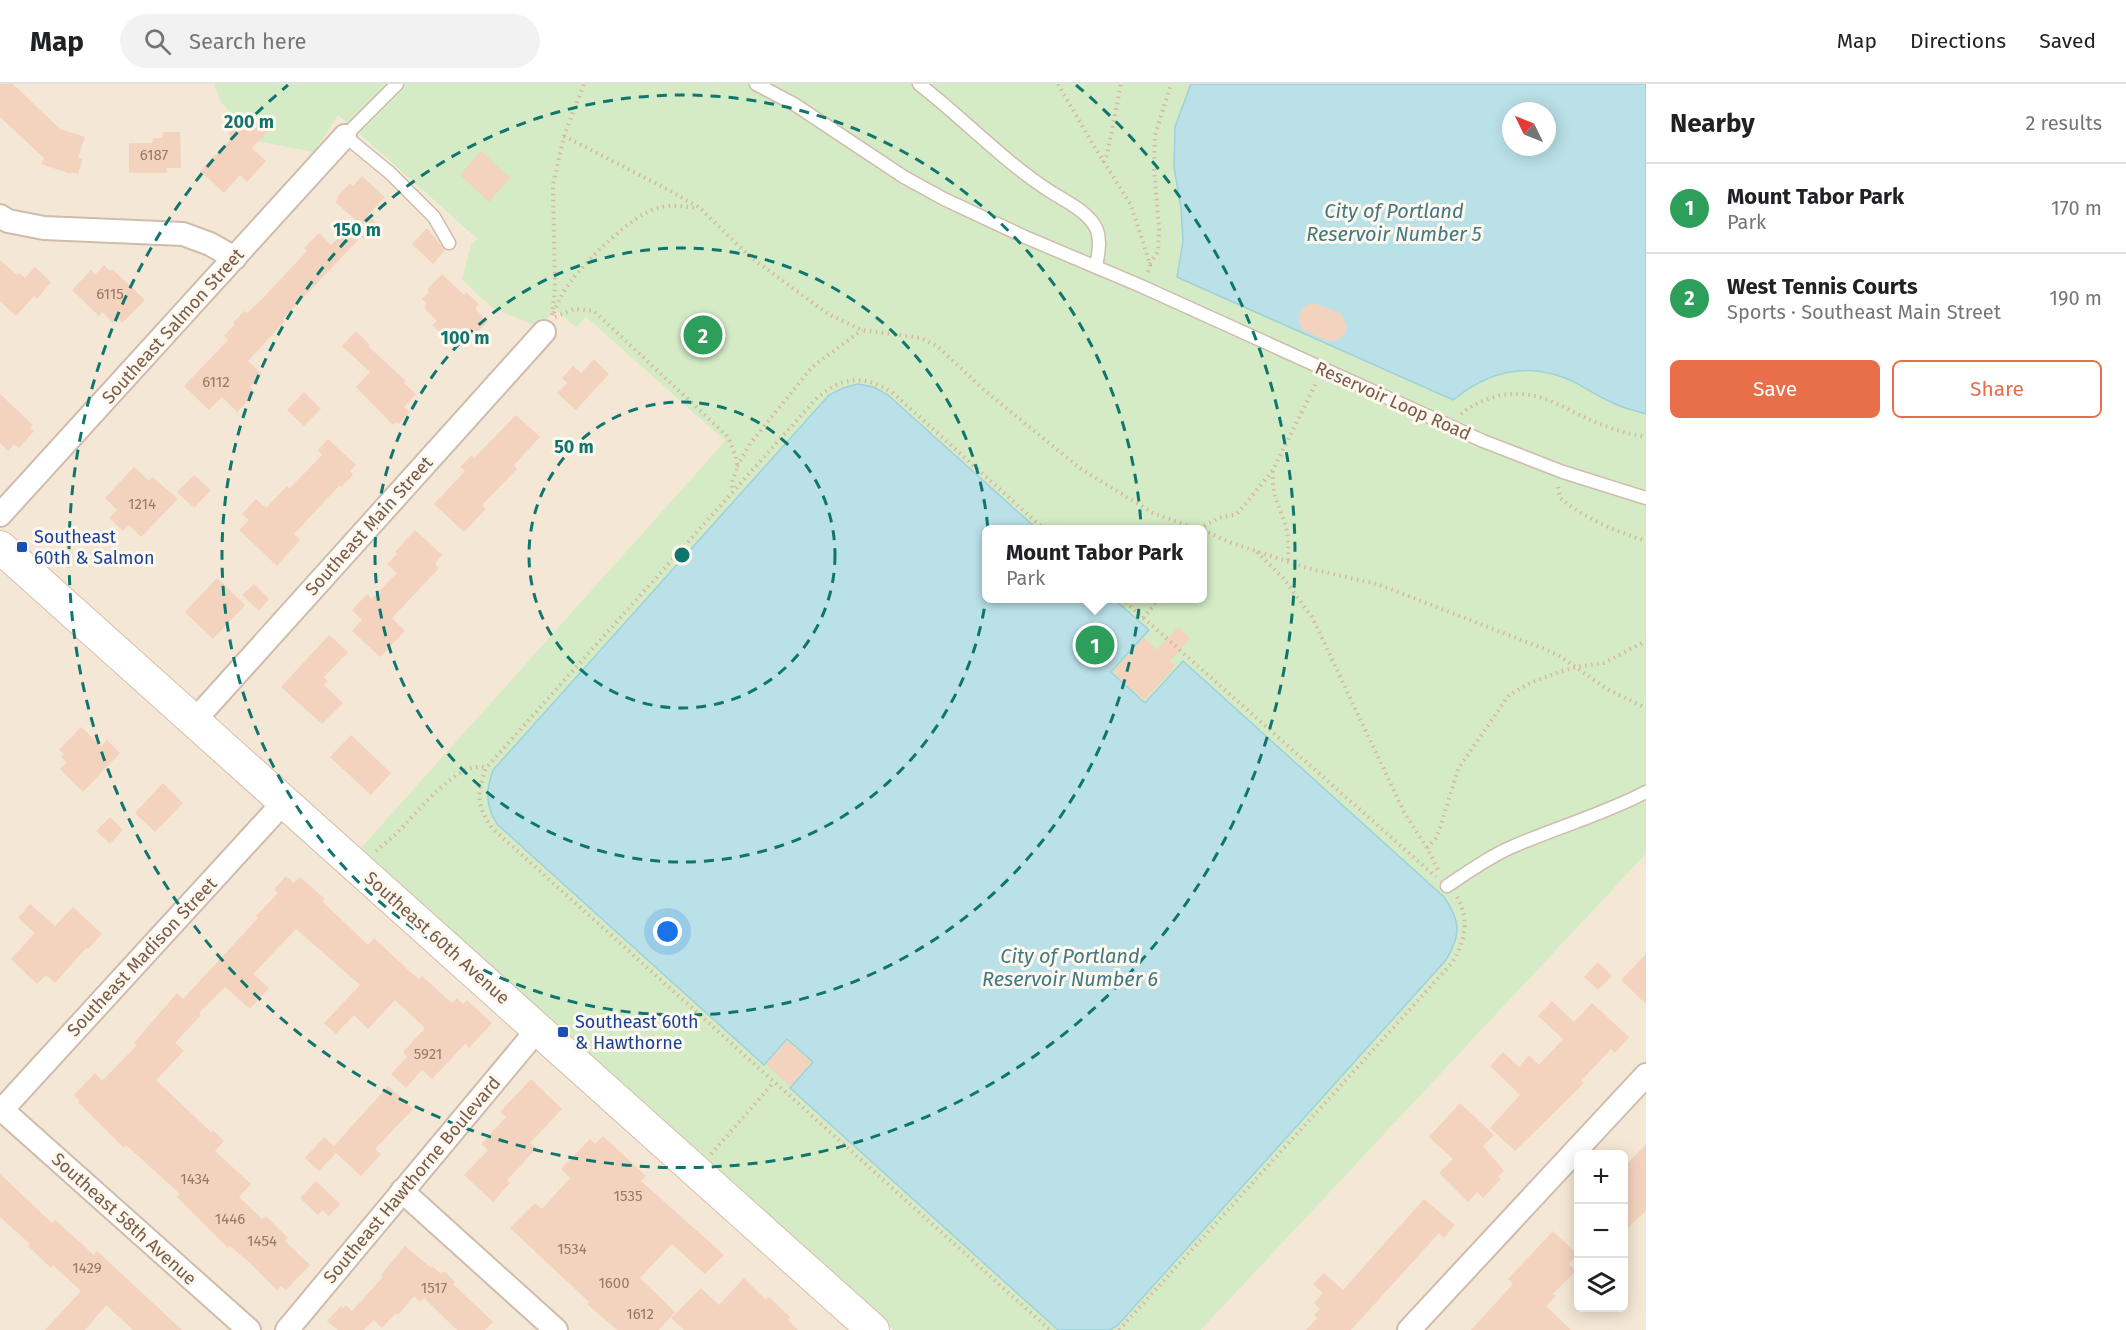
<!DOCTYPE html>
<html lang="en">
<head>
<meta charset="utf-8">
<style>
  body { margin:0; font-family:"Fira Sans",sans-serif; background:#f2f2f2; color:#202124 }
  .controls { position:absolute; right:18px; bottom:18px; display:grid; overflow:hidden; border-radius:9px; box-shadow:0 3px 15px #0003 }
  .controls button { width:54px; height:54px; display:grid; place-items:center; padding:0; border:0; border-bottom:2px solid #e0e0e0; background:#fff; color:#202124; font:30px sans-serif }
  .compass { position:absolute; left:1502px; top:18px; width:54px; height:54px; border-radius:50%; background:#fff; box-shadow:0 3px 15px #0003; rotate:313deg }
  .you { position:absolute; left:668px; top:848px; width:21px; height:21px; margin:-15px; border:4px solid #fff; border-radius:50%; background:#1a73e8; box-shadow:0 0 0 9px #1a73e833 }
  .badge { display:grid; place-items:center; width:39px; height:39px; border-radius:50%; background:#e96e4a; color:#fff; font-size:20px; font-weight:700 }
  .pin { position:absolute; translate:-50% -50%; border:3px solid #fff; box-shadow:0 2px 6px #0006 }
  .popup { position:absolute; left:982px; top:441px; width:225px; height:78px; box-sizing:border-box; display:grid; place-content:center; border-radius:9px; background:#fff; filter:drop-shadow(0 2px 4px #0005); font-size:20px; white-space:nowrap; color:#757577 }
  .popup b { font-size:22px; color:#202124 }
  .popup::after { content:''; position:absolute; left:50%; top:100%; margin-left:-12px; border:12px solid transparent; border-top-color:#fff }
  .list { margin:0; padding:0; list-style:none }
  h2 { display:flex; justify-content:space-between; align-items:center; height:78px; margin:0; padding:0 24px; font-size:26px }
  h2 small { font-size:20px; font-weight:400; color:#757577 }
  .list li { display:grid; grid-template-columns:39px 1fr auto; gap:18px; align-items:center; box-sizing:border-box; height:90px; padding:0 24px; border-top:2px solid #e0e0e0 }
  .list b { display:block; font-size:22px; white-space:nowrap }
  .list p { margin:0; font-size:20px; white-space:nowrap; color:#757577 }
  .list em { font-size:20px; font-style:normal; color:#757577 }
  .actions { display:flex; gap:12px; padding:18px 24px }
  .actions a { flex:1; padding:14px 0; border:2px solid #e96e4a; border-radius:9px; text-align:center; font-size:21px; color:#e96e4a }
  .actions .main { background:#e96e4a; color:#fff }
  .icon { flex:none; width:33px; height:33px; fill:none; stroke:currentColor; stroke-width:2; stroke-linecap:round; stroke-linejoin:round }
  .map { position:relative; flex:none; width:1646px; height:1246px; overflow:hidden }
  header { display:flex; align-items:center; gap:36px; box-sizing:border-box; height:84px; padding:0 30px; background:#fff; border-bottom:2px solid #e0e0e0 }
  header strong { font-size:28px }
  nav { display:flex; gap:33px; margin-inline-start:auto; font-size:21px }
  .search { width:420px; height:54px; background:#f2f2f2; display:flex; align-items:center; gap:15px; box-sizing:border-box; padding:0 21px; border-radius:33px; color:#757577; font-size:22px }
  main { display:flex }
  aside { flex:1; background:#fff }
  .map>svg:first-child { display:block }
</style>
</head>
<body>
<header>
<strong>Map</strong>
<div class="search"><svg class="icon" aria-label="search" viewBox="0 0 24 24"><circle cx="10" cy="10" r="6"/><path d="M15 15l6 6"/></svg>Search here</div>
<nav><a>Map</a><a>Directions</a><a>Saved</a></nav>
</header>
<main>
<div class="map">
<svg width="1646" height="1246" viewBox="0 0 1646 1246">
  <rect width="100%" height="100%" fill="#fdf5e7"/>
  <g fill="#f5e7d5" fill-rule="evenodd">
    <path d="M0,0H303L576,244L586,233L725,357L361,765L526,915L514,942L849,1246H0Z"/>
    <path d="M1646,770V1246H1201ZM1578,1070H1624V1224H1578Z"/>
  </g>
  <path fill="#d4ebc5" fill-rule="evenodd" d="M214,0H1646V770L1201,1246H893L361,764L725,357L586,233L576,244L557,227L535,242L491,223L462,195L471,161L477,155L338,31L314,68L256,57L220,17ZM1511,27H1547V63H1511ZM987,446H1203V514H987Z"/>
  <g fill="#bae1e8" stroke="#a0d0da" stroke-width="1.5" fill-rule="evenodd">
    <path d="M1191,0H1646V330C1634,326 1621,324 1611,318C1595,311 1581,300 1565,294C1524,278 1486,289 1453,316L1177,193L1183,157L1181,124L1174,83L1175,43ZM1511,27H1547V63H1511Z"/>
    <path d="M858,300L874,303L888,311L1037,445L987,446V514L1114,515L1149,546L1111,588L1145,619L1183,577L1444,813C1461,837 1461,851 1446,876L1118,1241L1110,1246H1058L790,1004L813,978L787,955L764,981L497,740C485,721 486,706 493,686L829,311L843,304Z"/>
  </g>
  <g fill="#f3d3be">
    <path d="M0,0H13L60,45L85,53L78,74L83,75L78,90L71,88V90L41,80L44,74L0,33Z"/>
    <path d="M249,28L269,46L252,64L266,77L247,98L240,91L224,109L200,87L232,54L228,50Z"/>
    <path d="M163,48H180L181,84H166L167,89H129V59H152L153,54H162Z"/>
    <path d="M481,67L510,94L489,118L460,91Z"/>
    <path d="M362,92L385,113L368,131L378,140L364,155L361,153L283,235L285,237L248,277L262,290L250,303L255,309L237,328L222,313L209,326L184,302L228,256L224,252L235,240L233,239L244,227L247,229L262,215L307,167L304,164L319,149L331,161L356,136L335,118L339,114L337,113L350,99L353,102Z"/>
    <path d="M427,144L445,166L433,180L412,160Z"/>
    <path d="M0,176L17,191L19,189L25,194L35,183L51,198L37,215L34,212L16,232L0,217Z"/>
    <path d="M104,181L110,187L112,185L145,216L122,239L118,234L113,239L102,228L99,232L72,206L91,186L95,191Z"/>
    <path d="M442,190L464,211L466,208L479,220L476,223L477,227L488,237L465,261L454,250L448,256L432,241L437,237L424,224L427,220L422,215L429,208L427,206Z"/>
    <path d="M1313,219L1340,229L1347,241L1344,252L1338,256L1327,257L1303,246L1299,238L1300,228L1305,222Z"/>
    <path d="M356,247L370,261L369,263L406,297L404,299L416,310L404,323L410,328L399,340L396,338L393,341L356,303L370,288L342,262Z"/>
    <path d="M594,275L609,290L576,326L557,309L567,299L562,294L573,282L581,289Z"/>
    <path d="M304,308L321,325L304,342L287,326Z"/>
    <path d="M0,310L33,341L30,344L34,347L19,364L14,360L8,367L0,359Z"/>
    <path d="M516,331L540,353L514,381L517,385L482,421L486,425L464,448L434,420L465,387L460,383L472,371L474,374Z"/>
    <path d="M328,355L356,381L350,387L353,391L341,403L340,401L294,450L300,456L277,482L239,446L249,436L242,430L256,415L266,424L287,402L289,405L322,371L318,366Z"/>
    <path d="M134,383L149,397L152,393L178,415L141,453L129,441L123,447L109,434L117,426L105,414Z"/>
    <path d="M194,391L211,406L194,424L177,408Z"/>
    <path d="M415,446L442,471L435,480L439,484L392,534L405,547L380,573L352,547L362,536L352,526L367,510L371,515L397,489L387,480L397,470L395,468Z"/>
    <path d="M217,494L245,521L213,555L185,528Z"/>
    <path d="M254,500L269,515L259,527L242,511Z"/>
    <path d="M1178,543L1190,554L1170,577L1175,582L1144,616L1113,588L1144,554L1157,566Z"/>
    <path d="M329,551L348,568L324,593L328,597L324,601L343,619L322,640L281,603Z"/>
    <path d="M81,643L101,662L107,656L120,669L83,708L60,685L67,678L61,673L64,670L59,666Z"/>
    <path d="M351,651L391,689L371,711L330,673Z"/>
    <path d="M163,699L183,719L155,748L135,729Z"/>
    <path d="M110,733L123,746L110,760L96,747Z"/>
    <path d="M286,792L294,799L300,793L325,815L322,817L368,861L374,854L406,884L419,895L422,892L452,919L457,914L463,920L467,916L492,939L469,964L465,960L432,995L422,986L406,1004L391,990L407,973L403,968L425,944L395,916L368,945L354,931L336,950L324,939L360,901L296,845L253,890L269,904L250,925L225,903L199,929L201,931L175,959L184,967L156,996L211,1048L213,1046L224,1057L215,1067L251,1100L239,1113L262,1135L266,1132L288,1154L285,1157L310,1181L286,1206L281,1202L277,1206L250,1179L230,1162L228,1164L177,1113L180,1110L126,1061L124,1064L78,1018L80,1017L74,1011L95,989L102,997L137,961L134,959L177,909L183,915L258,834L256,832L278,809L274,805Z"/>
    <path d="M30,820L55,842L73,823L102,850L88,865L86,864L55,899L46,891L37,900L11,875L35,849L18,834Z"/>
    <path d="M1646,870V920L1621,896Z"/>
    <path d="M1598,878L1612,892L1598,906L1584,893Z"/>
    <path d="M1552,917L1574,938L1592,919L1629,953L1615,969L1611,965L1581,997L1584,999L1515,1067L1490,1044L1520,1011L1490,982L1503,968L1519,983L1529,971L1539,981L1563,955L1538,932Z"/>
    <path d="M787,957L812,978L790,1002L766,980Z"/>
    <path d="M531,995L562,1025L530,1059L537,1064L507,1096L510,1099L493,1118L464,1091L488,1066L481,1060L506,1033L500,1028Z"/>
    <path d="M388,1002L413,1025L375,1065L381,1070L361,1092L336,1069L319,1087L305,1074L324,1053L334,1062Z"/>
    <path d="M1460,1019L1494,1051L1483,1062L1504,1087L1498,1093L1501,1095L1483,1114L1477,1108L1468,1118L1439,1089L1453,1075L1429,1053Z"/>
    <path d="M603,1052L646,1092L641,1097L724,1171L705,1190L672,1160L640,1194L675,1228L659,1246H617L587,1220L589,1218L510,1144L535,1119L542,1125L570,1094L561,1085L590,1055L595,1060Z"/>
    <path d="M1646,1060V1127L1623,1148V1084Z"/>
    <path d="M0,1090L52,1139L55,1136L94,1171L97,1167L182,1246H133L106,1221L85,1246H45L81,1207L53,1181L51,1184L28,1162L30,1160L0,1133Z"/>
    <path d="M316,1097L340,1120L329,1132L322,1126L318,1131L300,1114Z"/>
    <path d="M1424,1115L1455,1141L1444,1154L1439,1149L1351,1246H1306L1317,1234L1314,1231L1320,1225L1314,1219L1323,1209L1313,1200L1324,1189L1343,1206Z"/>
    <path d="M1553,1147L1578,1171L1569,1180L1576,1187L1553,1210L1556,1212L1546,1222L1571,1246H1471L1513,1200L1508,1195Z"/>
    <path d="M405,1162L431,1184L432,1182L441,1190L444,1187L455,1198L453,1200L493,1238L485,1246H457L424,1214L420,1218L414,1212L398,1231L396,1229L382,1244L374,1236L364,1246H338L327,1237L341,1222L343,1224L346,1221L352,1227L383,1193L381,1191Z"/>
    <path d="M744,1194L766,1216L769,1213L790,1233L788,1236L798,1246H684L671,1234L701,1204L719,1221Z"/>
  </g>
  <g fill="none" stroke-linecap="round" stroke-linejoin="round">
    <g stroke="#cfbcac" stroke-width="15">
      <g id="lane">
        <path d="M397,0L345,52L390,89L434,133L449,159"/>
        <path d="M756,0L794,20L904,93L944,115L1025,153L1141,202L1483,357L1563,388L1646,414"/>
        <path d="M919,0C964,35 1003,77 1051,108C1067,118 1089,128 1097,146C1101,158 1098,171 1096,183"/>
        <path d="M1447,802C1468,788 1490,772 1514,762C1558,743 1604,730 1646,708"/>
      </g>
    </g>
    <g stroke="#cfbcac" stroke-width="26">
      <g id="street">
        <path d="M0,132L8,137L44,144L183,150L210,160L235,174"/>
        <path d="M0,431L345,52"/>
        <path d="M194,637L544,248"/>
        <path d="M0,1024L249,1246"/>
        <path d="M0,1028L284,718"/>
        <path d="M402,1107L556,1246"/>
        <path d="M287,1246L538,945"/>
        <path d="M1409,1246L1646,991"/>
      </g>
    </g>
    <g stroke="#d5beac" stroke-width="34">
      <path id="secondary" d="M0,463L873,1246"/>
    </g>
    <g stroke="#d9b6a0" stroke-width="4" stroke-dasharray="1.5 4.5" stroke-linecap="butt">
      <path d="M1058,0L1091,57L1131,121L1148,174L1150,181L1148,188"/>
      <path d="M564,52L665,104L700,124L749,172L828,230L862,246L921,254L937,262L984,306L1081,385L1153,429L1201,446"/>
      <path d="M1103,78L1107,71L1121,0"/>
      <path d="M1150,180L1158,167L1159,145L1154,84L1155,51L1171,0"/>
      <path d="M554,229C558,217 563,207 571,197C587,176 631,132 655,125C669,120 682,122 696,124"/>
      <path d="M552,231L555,205L553,101L564,52L584,0"/>
      <path d="M555,233L574,225L594,227L726,351C730,356 738,376 737,383C736,391 730,396 733,406"/>
      <path d="M1461,330C1476,317 1502,308 1522,310C1545,311 1568,326 1588,335C1606,343 1627,350 1646,353"/>
      <path d="M737,382L750,360L812,283L862,246"/>
      <path d="M1273,387C1271,416 1282,424 1287,448C1289,458 1288,467 1288,478"/>
      <path d="M1558,403L1560,414C1584,434 1617,448 1646,457"/>
      <path d="M1199,445L1218,434L1237,430L1273,386L1317,297"/>
      <path d="M1045,446L893,309C864,290 842,292 816,315L486,684C477,710 476,721 492,744L1050,1246"/>
      <path d="M1203,446L1229,458L1307,484L1380,501L1547,566L1561,573L1607,605L1646,624"/>
      <path d="M1203,464V466"/>
      <path d="M1257,468L1283,494L1312,533L1404,728L1427,764L1439,788"/>
      <path d="M1121,514L1436,793"/>
      <path d="M1143,534L1160,514"/>
      <path d="M1427,764L1436,754L1440,744L1458,685L1509,611L1530,599L1559,588L1576,583L1604,579L1646,557"/>
      <path d="M376,767C383,761 391,755 398,748C415,731 459,674 486,684"/>
      <path d="M711,1070L774,998"/>
      <path d="M1119,1246L1452,879C1465,858 1470,836 1457,813"/>
    </g>
    <use href="#lane" stroke="#fff" stroke-width="12"/>
    <use href="#street" stroke="#fff" stroke-width="22"/>
    <use href="#secondary" stroke="#fff" stroke-width="32"/>
  </g>
  <g fill="none" stroke="#0f766e" stroke-width="3" stroke-dasharray="10 8">
    <circle cx="682" cy="471" r="153"/>
    <circle cx="682" cy="471" r="307"/>
    <circle cx="682" cy="471" r="460"/>
    <path d="M1076 1A613 613 0 1 1 288 1"/>
  </g>
  <g fill="#1a4fb4" stroke="#fff8ee" stroke-width="2">
    <rect x="16" y="457" width="12" height="12" rx="3"/>
    <rect x="557" y="942" width="12" height="12" rx="3"/>
  </g>
  <g text-anchor="middle" stroke-width="6" stroke-linejoin="round" paint-order="stroke">
    <g font-size="15" fill="#977967">
      <text x="154" y="76">6187</text>
      <text x="110" y="215">6115</text>
      <text x="216" y="303">6112</text>
      <text x="142" y="425">1214</text>
      <text x="428" y="975">5921</text>
      <text x="195" y="1100">1434</text>
      <text x="628" y="1117">1535</text>
      <text x="230" y="1140">1446</text>
      <text x="262" y="1162">1454</text>
      <text x="572" y="1170">1534</text>
      <text x="87" y="1189">1429</text>
      <text x="614" y="1204">1600</text>
      <text x="434" y="1209">1517</text>
      <text x="640" y="1235">1612</text>
    </g>
    <g font-size="18" fill="#785b4a" stroke="#fff8ee">
      <text transform="translate(173 242) rotate(-48)" y="6">Southeast Salmon Street</text>
      <text transform="translate(1393 317) rotate(24)" y="6">Reservoir Loop Road</text>
      <text transform="translate(369 442) rotate(-48)" y="6">Southeast Main Street</text>
      <text transform="translate(437 854) rotate(42)" y="6">Southeast 60th Avenue</text>
      <text transform="translate(142 873) rotate(-47)" y="6">Southeast Madison Street</text>
      <text transform="translate(412 1096) rotate(-50)" y="6">Southeast Hawthorne Boulevard</text>
      <text transform="translate(124 1135) rotate(42)" y="6">Southeast 58th Avenue</text>
    </g>
    <g font-size="18" fill="#164399" stroke="#fff8ee" text-anchor="start">
      <text x="34" y="459">Southeast<tspan x="34" dy="21">60th &amp; Salmon</tspan></text>
      <text x="575" y="944">Southeast 60th<tspan x="575" dy="21">&amp; Hawthorne</tspan></text>
    </g>
    <g font-size="20" font-style="italic" fill="#407984" stroke="#fff8ee">
      <text x="1394" y="134">City of Portland<tspan x="1394" dy="23">Reservoir Number 5</tspan></text>
      <text x="1070" y="879">City of Portland<tspan x="1070" dy="23">Reservoir Number 6</tspan></text>
    </g>
  </g>
  <circle cx="682" cy="471" r="9" fill="#0f766e" stroke="#fff8ee" stroke-width="3"/>
  <g font-size="18" text-anchor="middle" font-weight="bold" fill="#0f766e" stroke="#fff8ee" stroke-width="6" stroke-linejoin="round" paint-order="stroke">
    <text x="249" y="44">200 m</text>
    <text x="357" y="152">150 m</text>
    <text x="465" y="260">100 m</text>
    <text x="574" y="369">50 m</text>
  </g>
</svg>
<div class="controls">
<button>+</button>
<button>−</button>
<button><svg class="icon" aria-label="layers" viewBox="0 0 24 24"><path d="M12 4l9 5-9 5-9-5zM3 14l9 5 9-5"/></svg></button>
</div>
<svg class="compass" viewBox="-18 -18 36 36"><path d="M0-13l5 13h-10z" fill="#e53935"/><path d="M0 13l5-13h-10z" fill="#757577"/></svg>
<div class="you"></div>
<div class="pin badge" style="left:1095px;top:561px;background:#2e9e5b">1</div>
<div class="popup"><b>Mount Tabor Park</b>Park</div>
<div class="pin badge" style="left:703px;top:251px;background:#2e9e5b">2</div>
</div>
<aside>
<h2>Nearby<small>2 results</small></h2>
<ul class="list">
<li><span class="badge" style="background:#2e9e5b">1</span><div><b>Mount Tabor Park</b><p>Park</p></div><em>170 m</em></li>
<li><span class="badge" style="background:#2e9e5b">2</span><div><b>West Tennis Courts</b><p>Sports · Southeast Main Street</p></div><em>190 m</em></li>
</ul>
<div class="actions"><a class="main">Save</a><a>Share</a></div>
</aside>
</main>
</body>
</html>
